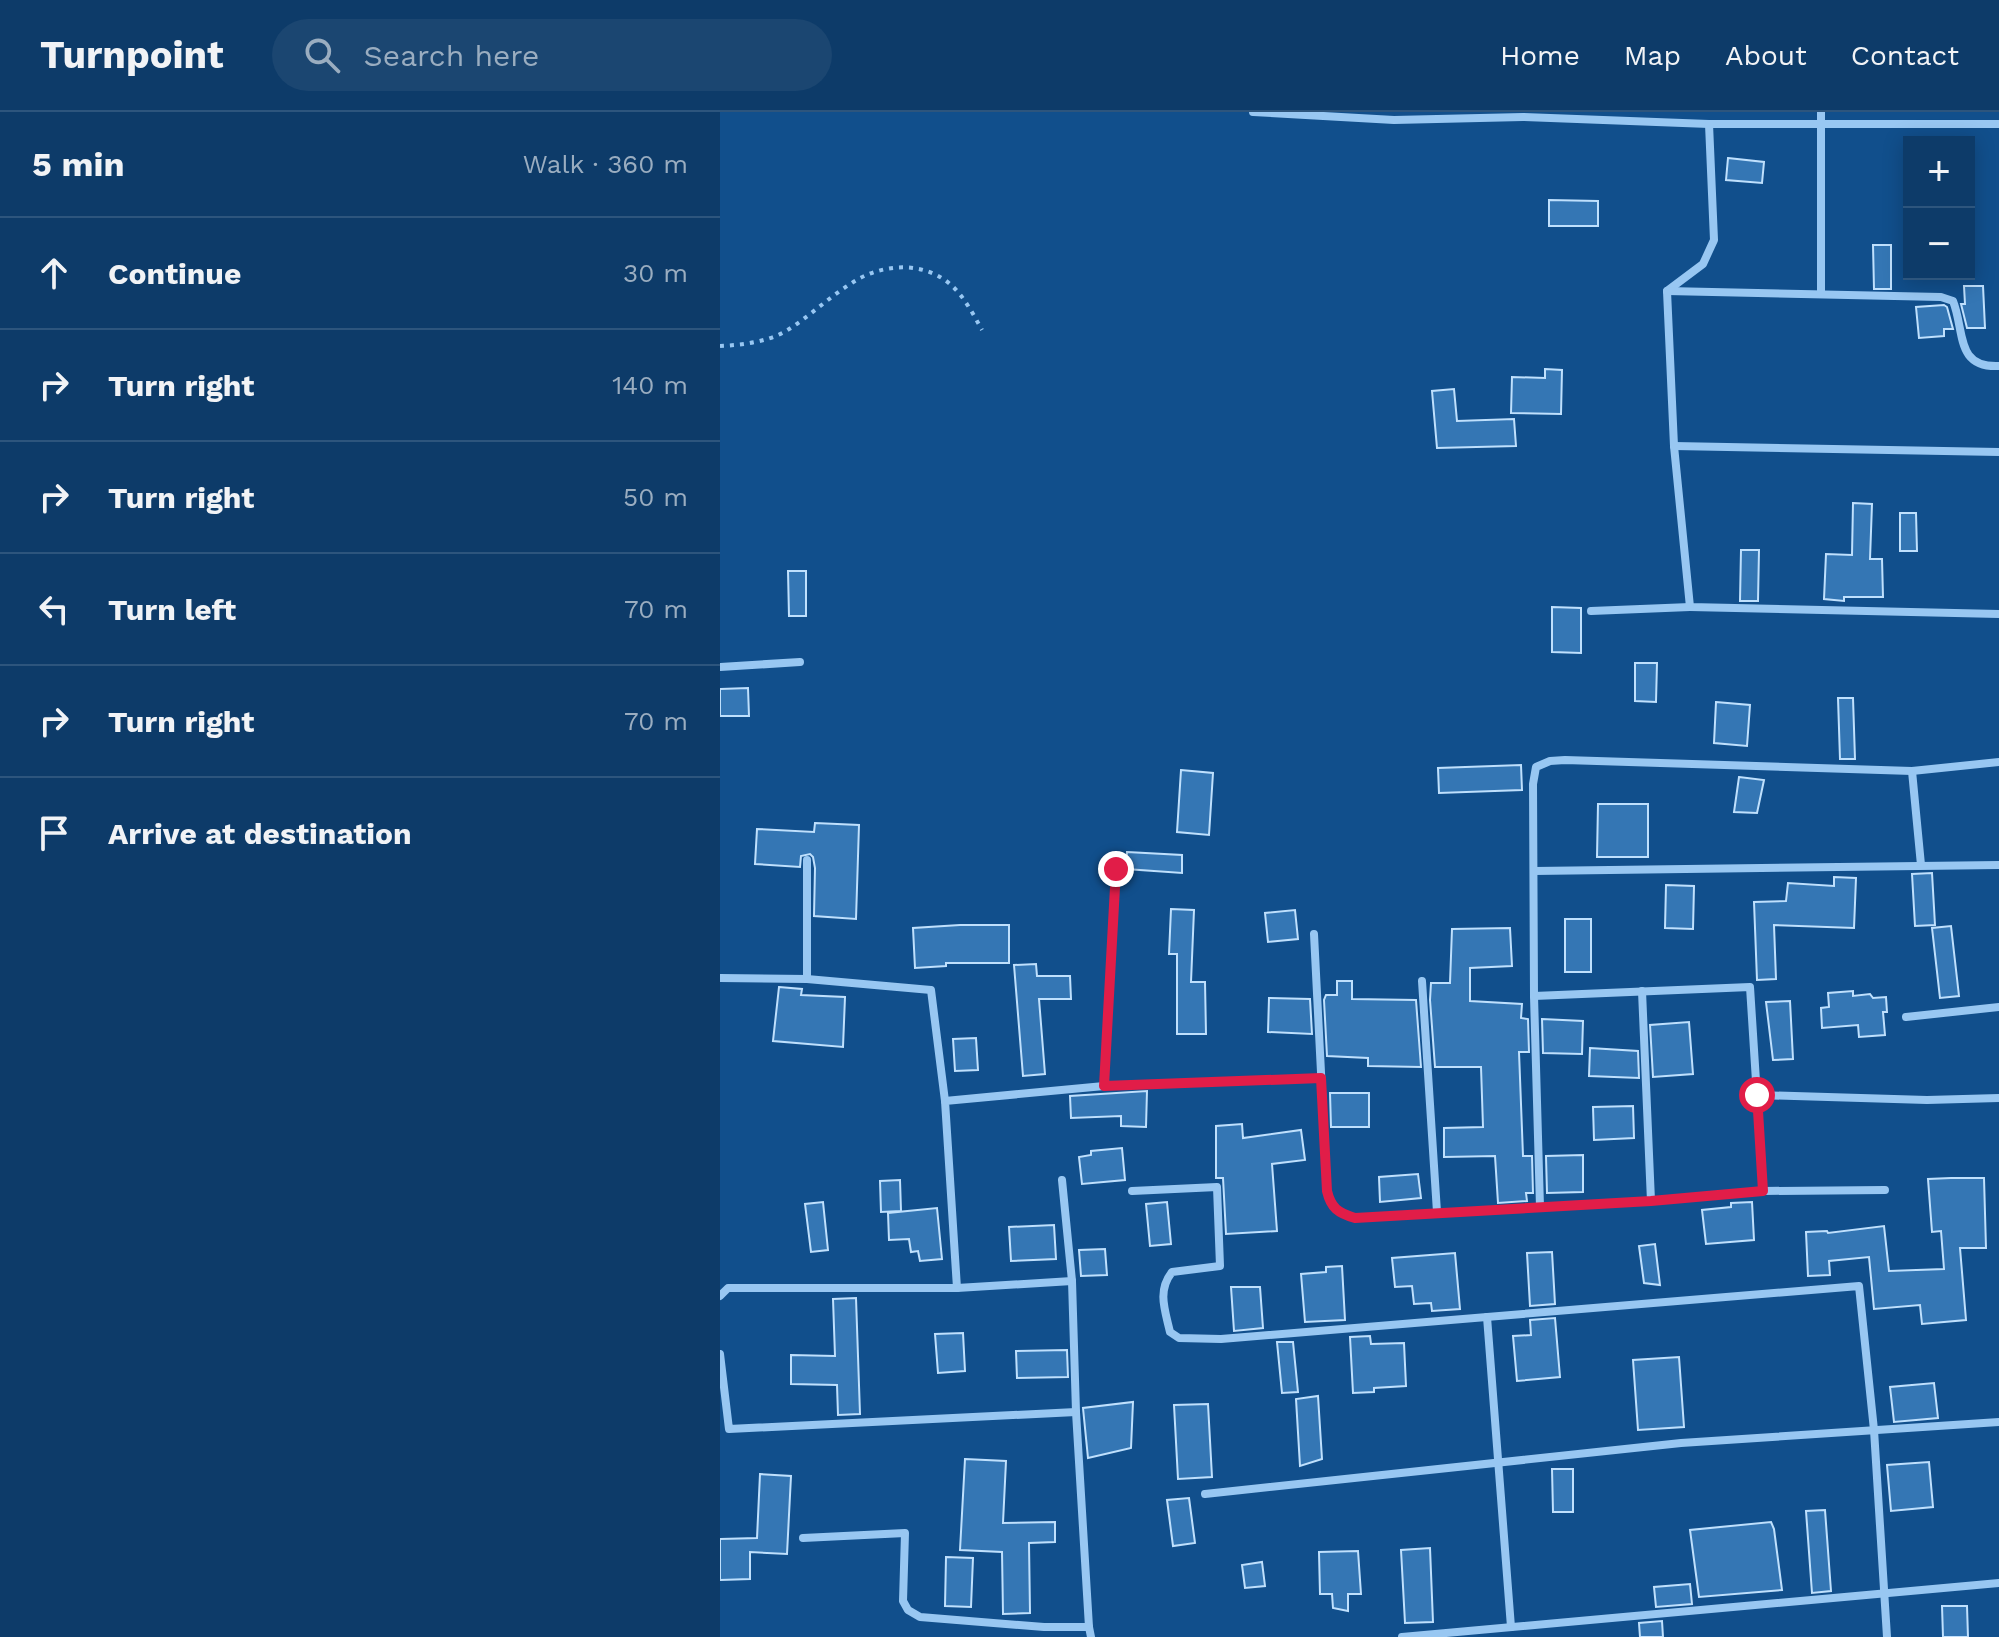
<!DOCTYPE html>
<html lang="en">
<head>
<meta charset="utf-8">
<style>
  body { margin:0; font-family:"Work Sans",sans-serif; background:#1b4671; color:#f1f3f6 }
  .controls { position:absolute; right:24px; top:24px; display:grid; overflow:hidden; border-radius:0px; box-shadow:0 4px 20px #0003 }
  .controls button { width:72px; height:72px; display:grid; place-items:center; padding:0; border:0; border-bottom:2px solid #2d557d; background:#0d3b69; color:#f1f3f6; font:40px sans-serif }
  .stop { position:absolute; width:24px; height:24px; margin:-18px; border:6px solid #e11d48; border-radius:50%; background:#fff }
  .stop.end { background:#e11d48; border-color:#fff; box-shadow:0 2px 8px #0008 }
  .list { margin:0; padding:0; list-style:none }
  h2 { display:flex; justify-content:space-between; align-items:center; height:104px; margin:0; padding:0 32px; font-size:34px }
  h2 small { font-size:26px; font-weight:400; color:#9aadc0 }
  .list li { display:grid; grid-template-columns:52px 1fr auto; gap:24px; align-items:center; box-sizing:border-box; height:112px; padding:0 32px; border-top:2px solid #2d557d }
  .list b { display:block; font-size:30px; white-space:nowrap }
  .list em { font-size:26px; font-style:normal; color:#9aadc0 }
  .icon { flex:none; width:44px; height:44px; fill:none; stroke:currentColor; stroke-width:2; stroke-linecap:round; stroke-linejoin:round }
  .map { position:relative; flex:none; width:1279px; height:1525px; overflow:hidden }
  header { display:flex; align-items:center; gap:48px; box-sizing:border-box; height:112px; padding:0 40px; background:#0d3b69; border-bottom:2px solid #2d557d }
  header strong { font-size:38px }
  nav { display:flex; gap:44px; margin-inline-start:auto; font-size:28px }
  .search { width:560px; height:72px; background:#1b4671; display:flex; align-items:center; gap:20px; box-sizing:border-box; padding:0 28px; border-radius:44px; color:#9aadc0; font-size:30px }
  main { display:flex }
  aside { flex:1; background:#0d3b69 }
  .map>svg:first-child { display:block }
</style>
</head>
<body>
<header>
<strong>Turnpoint</strong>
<div class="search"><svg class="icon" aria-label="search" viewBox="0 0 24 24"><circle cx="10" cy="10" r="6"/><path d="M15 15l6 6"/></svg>Search here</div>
<nav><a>Home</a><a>Map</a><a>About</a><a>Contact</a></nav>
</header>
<main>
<aside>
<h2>5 min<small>Walk · 360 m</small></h2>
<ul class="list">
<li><svg class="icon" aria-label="ahead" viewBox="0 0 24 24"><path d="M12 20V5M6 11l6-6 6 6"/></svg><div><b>Continue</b></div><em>30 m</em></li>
<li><svg class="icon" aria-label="right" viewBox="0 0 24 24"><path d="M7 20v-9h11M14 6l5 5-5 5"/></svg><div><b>Turn right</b></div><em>140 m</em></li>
<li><svg class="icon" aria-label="right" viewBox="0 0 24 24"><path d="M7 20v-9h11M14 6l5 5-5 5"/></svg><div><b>Turn right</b></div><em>50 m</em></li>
<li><svg class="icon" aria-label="left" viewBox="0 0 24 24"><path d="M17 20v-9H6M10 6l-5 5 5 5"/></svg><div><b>Turn left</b></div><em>70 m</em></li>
<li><svg class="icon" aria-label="right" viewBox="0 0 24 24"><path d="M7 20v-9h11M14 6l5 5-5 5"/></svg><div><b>Turn right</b></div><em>70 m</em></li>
<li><svg class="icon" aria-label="arrive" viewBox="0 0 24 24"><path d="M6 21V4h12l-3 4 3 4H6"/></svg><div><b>Arrive at destination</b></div></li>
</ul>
</aside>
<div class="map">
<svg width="1279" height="1525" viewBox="0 0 1279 1525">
  <rect width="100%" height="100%" fill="#114f8c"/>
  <g fill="#3476b4" stroke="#bfe0fd" stroke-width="2">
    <path d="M1008,46L1044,50L1042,71L1006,68Z"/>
    <path d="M829,88L878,89V114H829Z"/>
    <path d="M1153,133H1171V177H1154Z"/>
    <path d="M1244,174H1263L1265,216H1247L1241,192H1245Z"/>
    <path d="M1224,193L1227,195L1233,217H1224V224L1199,226L1196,195Z"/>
    <path d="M825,257L842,258L841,302L791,301L792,265L825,266Z"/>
    <path d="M734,277L737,309L794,307L796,334L717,336L712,279Z"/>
    <path d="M1133,391L1152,392L1150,447H1162L1163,485H1124V489L1104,487L1106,442L1132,443Z"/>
    <path d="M1180,401H1196L1197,439H1180Z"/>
    <path d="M1021,438H1039L1038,489H1020Z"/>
    <path d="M68,459H86V504H69Z"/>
    <path d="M832,495L861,496V541L832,540Z"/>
    <path d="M915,551H937L936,590L915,589Z"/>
    <path d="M28,576L29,604H0V577Z"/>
    <path d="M1118,586H1133L1135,647H1120Z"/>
    <path d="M996,590L1030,593L1027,634L994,631Z"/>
    <path d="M801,653L802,678L719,681L718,656Z"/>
    <path d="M461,658L493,661L489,723L457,720Z"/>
    <path d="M1019,665L1044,668L1037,701L1014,700Z"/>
    <path d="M878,692H928V745H877Z"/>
    <path d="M95,711L139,713L136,807L94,804L95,756L93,745L90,742L81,744L80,755L35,752L37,717L94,720Z"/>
    <path d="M407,740L462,743V761L406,757Z"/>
    <path d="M1212,761L1215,813L1195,814L1192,762Z"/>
    <path d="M1114,765L1136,766L1134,816L1054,813L1056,867L1037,868L1034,790L1066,789L1068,771L1114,774Z"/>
    <path d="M946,773L974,774L973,817L945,816Z"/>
    <path d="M451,797L474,798L471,870H485L486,922H457V842H449Z"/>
    <path d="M575,798L578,827L548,830L545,801Z"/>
    <rect x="845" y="807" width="26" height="53"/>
    <path d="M240,813H289V851H226V854L195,856L193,816Z"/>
    <path d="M1231,814L1239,884L1220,886L1212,816Z"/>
    <path d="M790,816L792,854L750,856V889L802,892L801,906L808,907L809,940H799L803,1044H812L813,1081H806L807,1089L778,1091L775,1044L724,1045V1016L763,1015L761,955H715L710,888L711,871H730L732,817Z"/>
    <path d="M316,852L317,864H350L351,887H319L325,962L303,964L294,853Z"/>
    <path d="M617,869H632V887L696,888L701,955L648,954V946L607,944L604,888L606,883H617Z"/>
    <path d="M59,875L82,877L81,883L125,885L123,935L53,929Z"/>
    <path d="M1133,879V884L1150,882L1153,886L1166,885L1167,900H1163L1165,923L1139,925L1138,913L1102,916L1101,896L1109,895L1108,881Z"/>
    <path d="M549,886L590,887L592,922L548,920Z"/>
    <path d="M1070,889L1073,947L1053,948L1046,890Z"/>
    <path d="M822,907L863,909L862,942L823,941Z"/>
    <path d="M969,910L973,962L933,965L930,913Z"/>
    <path d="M256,926L258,958L235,959L233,927Z"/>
    <path d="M870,936L918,939L919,966L869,964Z"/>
    <path d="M427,979L426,1015L401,1014V1004L351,1006L350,984Z"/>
    <path d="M610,981H649V1015H611Z"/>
    <path d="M913,994L914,1026L874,1028L873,995Z"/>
    <path d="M522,1012L523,1026L581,1018L585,1048L552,1052L557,1119L506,1122L503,1066H496V1014Z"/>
    <path d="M402,1036L405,1068L362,1072L359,1045L371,1043V1039Z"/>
    <path d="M863,1043V1080L827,1081L826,1044Z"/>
    <path d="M698,1062L701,1086L660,1090L659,1065Z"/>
    <path d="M1231,1066H1264L1266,1136H1240L1246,1208L1202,1212L1200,1193L1154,1197L1149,1145L1109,1149L1110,1163L1088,1164L1086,1120L1107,1119L1108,1121L1164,1114L1169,1159L1224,1157L1221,1119L1212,1120L1208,1067Z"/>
    <path d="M180,1068L181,1099L161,1100L160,1069Z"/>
    <path d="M103,1090L108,1138L91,1140L85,1092Z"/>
    <path d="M447,1090L451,1132L430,1134L426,1092Z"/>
    <path d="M1032,1090L1034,1128L986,1132L982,1098L1011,1095V1091Z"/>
    <path d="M217,1096L222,1147L200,1149L198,1139L191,1140L189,1127L169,1128L168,1101Z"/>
    <path d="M334,1113L336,1147L291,1149L289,1115Z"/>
    <path d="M935,1132L940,1173L924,1171L919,1134Z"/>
    <path d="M385,1137L387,1163L361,1164L359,1138Z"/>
    <path d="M832,1140L835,1192L810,1194L807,1141Z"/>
    <path d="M735,1141L740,1197L712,1199L711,1191L694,1192L692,1174L675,1175L672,1146Z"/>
    <path d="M622,1154L625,1208L585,1210L581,1162L606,1160V1155Z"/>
    <path d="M511,1175H540L543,1216L514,1219Z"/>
    <path d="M136,1186L140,1302L118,1303L117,1273L71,1272V1243L115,1244L113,1187Z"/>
    <path d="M835,1206L840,1265L797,1269L793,1224L811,1223L810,1208Z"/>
    <path d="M243,1221L245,1259L218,1261L215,1222Z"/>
    <path d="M650,1224L651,1232L684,1231L686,1274L654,1276V1280L633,1281L630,1225Z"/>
    <path d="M557,1230H573L578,1280L562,1281Z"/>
    <path d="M347,1238L348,1265L297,1266L296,1239Z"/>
    <path d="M959,1245L964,1315L918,1318L913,1248Z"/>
    <path d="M1214,1271L1218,1306L1174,1310L1170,1275Z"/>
    <path d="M598,1284L602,1347L580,1354L576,1287Z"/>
    <path d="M413,1290L411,1336L368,1346L363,1296Z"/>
    <path d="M488,1292L492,1365L458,1367L454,1293Z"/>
    <path d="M245,1347L286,1349L283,1411L335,1410V1430L309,1431L310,1501L283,1502L282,1440L240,1438Z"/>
    <path d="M1209,1350L1213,1395L1171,1399L1167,1353Z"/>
    <path d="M832,1357H853V1400H833Z"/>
    <path d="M40,1362L71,1364L67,1442L30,1440V1467L0,1468V1427L37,1426Z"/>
    <path d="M469,1386L475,1431L453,1434L447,1388Z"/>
    <path d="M1105,1398L1111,1479L1092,1481L1086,1399Z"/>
    <path d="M1051,1410L1054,1417L1062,1478L979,1485L970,1418Z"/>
    <path d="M710,1436L713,1510L685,1511L681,1438Z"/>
    <path d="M638,1439L641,1482H628V1499L613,1496L612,1482H600L599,1440Z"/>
    <path d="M226,1445L253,1446L251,1495L225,1494Z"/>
    <path d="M542,1450L545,1474L525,1476L522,1453Z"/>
    <path d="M970,1472L972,1492L936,1495L934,1475Z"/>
    <path d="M1222,1494H1247L1248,1525H1223Z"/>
    <path d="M942,1509L943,1525H920L919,1511Z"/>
  </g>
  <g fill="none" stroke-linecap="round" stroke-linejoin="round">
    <path stroke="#98c7f2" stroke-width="4" stroke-dasharray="4 6" stroke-linecap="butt" d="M0,234C22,233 47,230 66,219C89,205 109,185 132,171C160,152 202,148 230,172C244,184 253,202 262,218"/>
    <g stroke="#98c7f2" stroke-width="8">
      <path d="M533,0L674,8L803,5L989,12H1279"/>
      <path d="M989,12L994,128L983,152L947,179L954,334L970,495L1279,502"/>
      <path d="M947,179L1221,185L1233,189C1245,219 1235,256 1279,254"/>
      <path d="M1101,182V0"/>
      <path d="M954,334L1279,340"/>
      <path d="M871,499L970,495"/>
      <path d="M0,555L80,550"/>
      <path d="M1192,659L1201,753"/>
      <path d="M814,759L1279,753"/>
      <path d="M594,822L607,1079C611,1096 618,1101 635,1106L931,1089L1043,1079L1165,1078"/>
      <path d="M0,866L87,867L211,878L225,989"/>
      <path d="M87,867V748"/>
      <path d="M702,869L717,1100"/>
      <path d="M922,879L931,1089"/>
      <path d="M814,884L1030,875L1043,1079"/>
      <path d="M1186,905L1279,895"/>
      <path d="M384,974L396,757"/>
      <path d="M1037,983L1207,988L1279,986"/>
      <path d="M342,1068L352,1169L356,1300L369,1515"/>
      <path d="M412,1079L497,1075L500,1154L452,1160C437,1179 445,1198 450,1220L459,1226L501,1227L1139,1174L1154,1318L1167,1525"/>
      <path d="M820,1095L814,884L813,672L816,655L830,649L845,648L1192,659L1279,650"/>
      <path d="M237,1176L225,989L384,974L601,966"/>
      <path d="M0,1184L8,1176H237L352,1169"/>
      <path d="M767,1205L791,1515"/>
      <path d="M0,1242L9,1317L356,1300"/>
      <path d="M485,1382L961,1331L1279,1310"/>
      <path d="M83,1426L185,1421L183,1489L188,1498L200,1505L324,1515H369L371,1525"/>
      <path d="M682,1525L1279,1471"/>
    </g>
  </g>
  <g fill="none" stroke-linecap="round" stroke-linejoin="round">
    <path stroke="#e11d48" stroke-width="10" d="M396,757L384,974L601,966L607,1079C611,1096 618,1101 635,1106L931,1089L1043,1079L1037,983"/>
  </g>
</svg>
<div class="controls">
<button>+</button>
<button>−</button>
</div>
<div class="stop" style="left:1037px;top:983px"></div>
<div class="stop end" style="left:396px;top:757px"></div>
</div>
</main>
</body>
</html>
